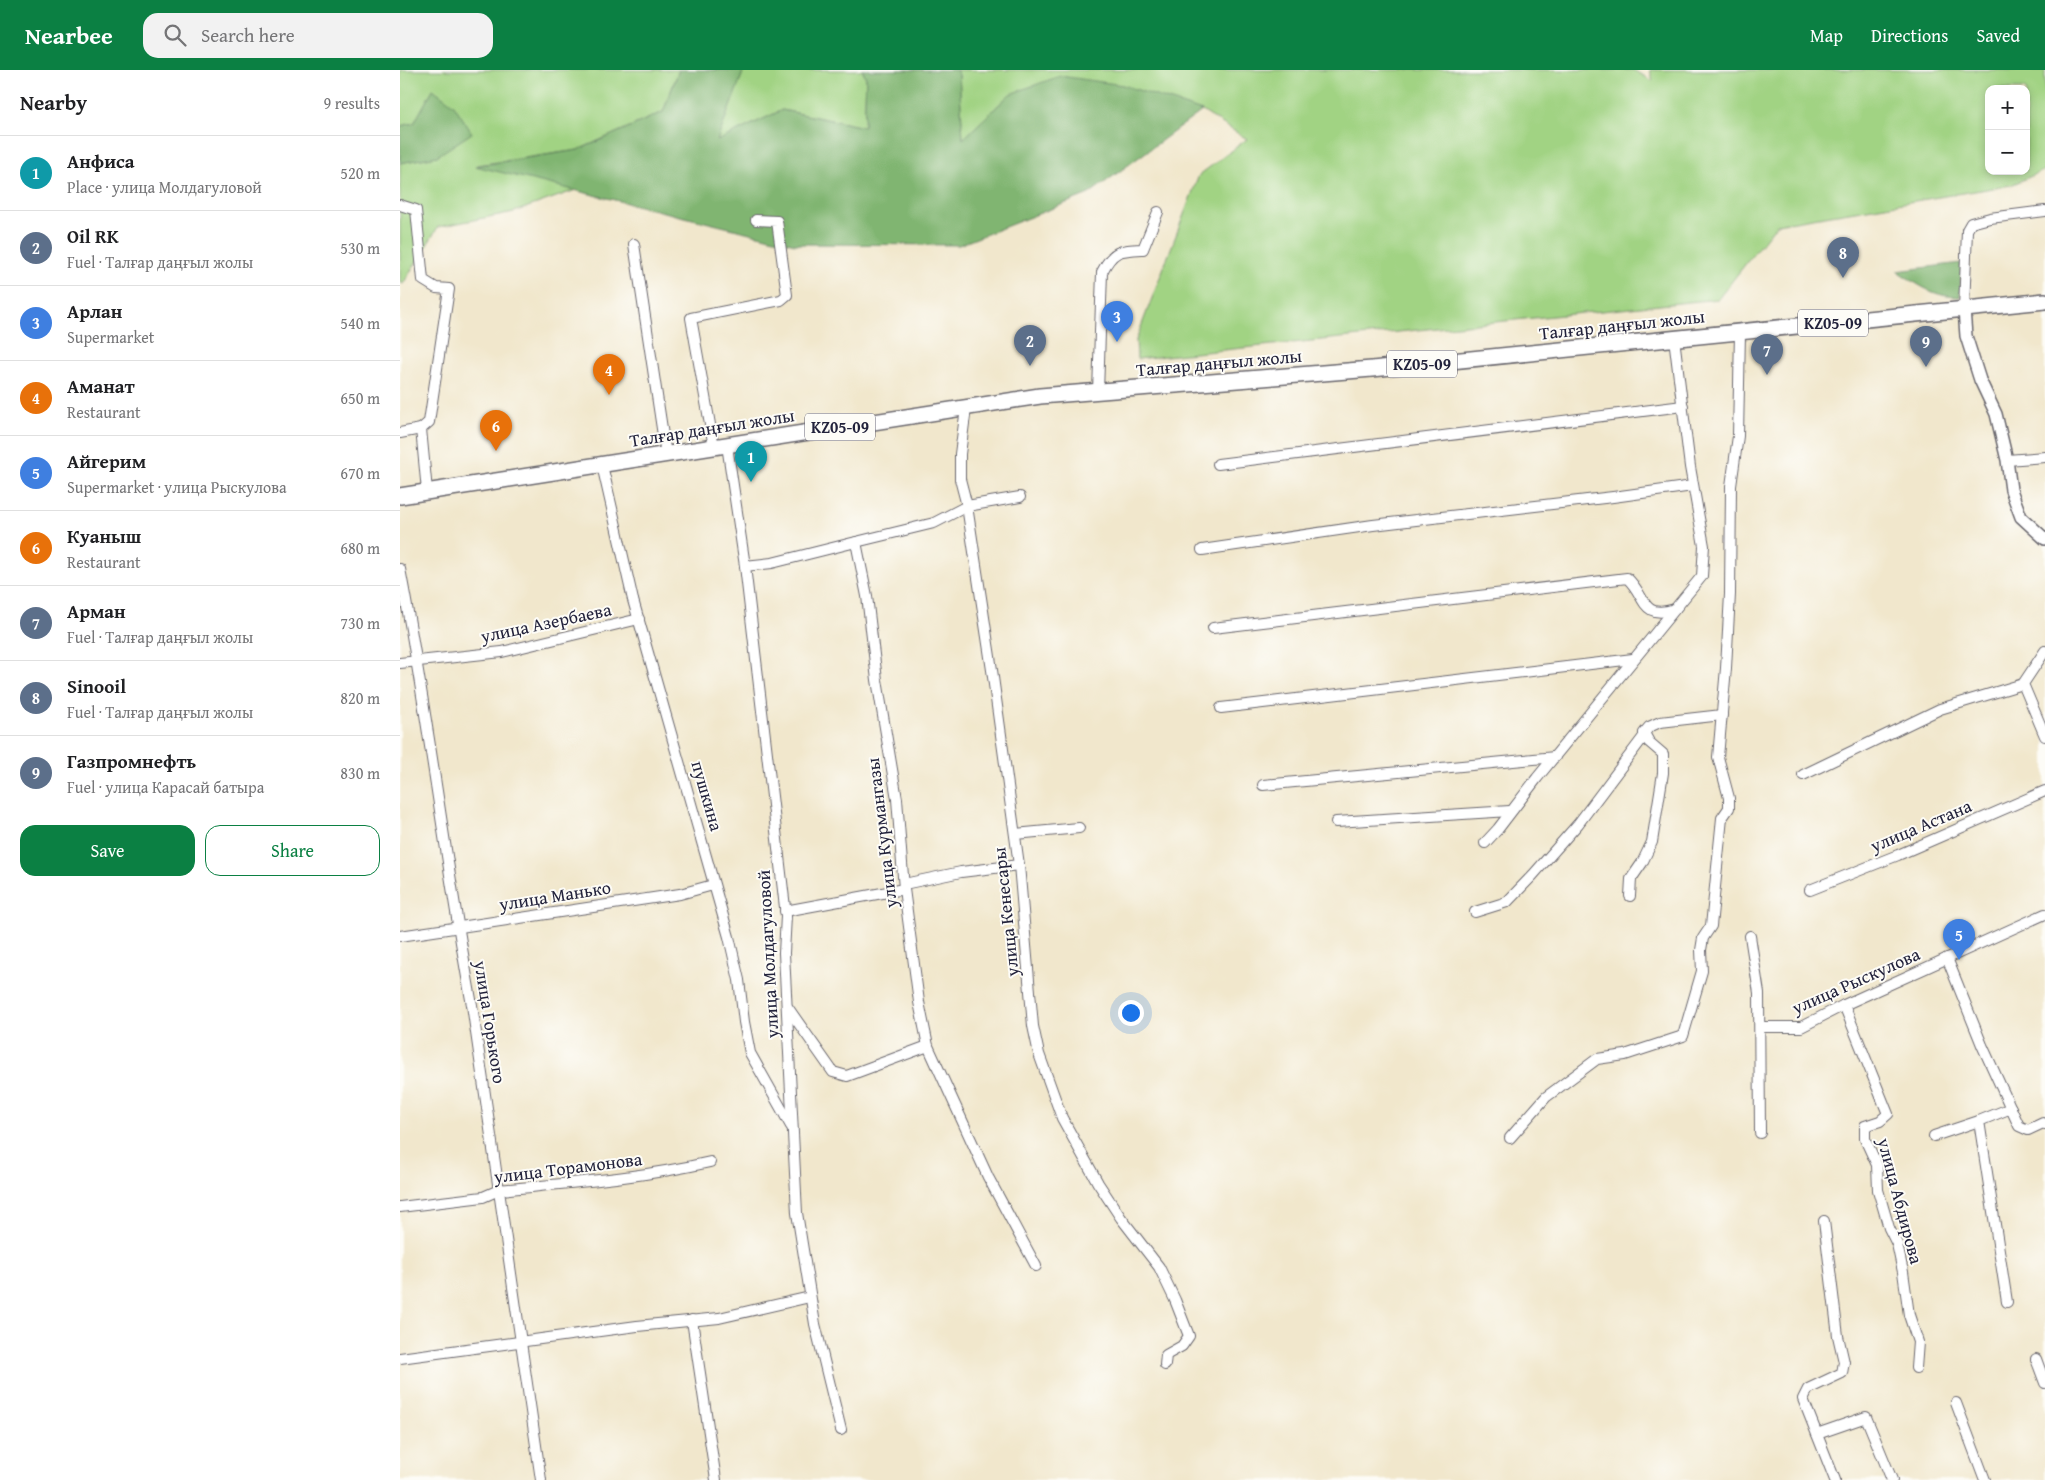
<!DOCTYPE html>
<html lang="en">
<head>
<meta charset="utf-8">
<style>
  body { margin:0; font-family:"Gentium Book Plus",serif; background:#f2f2f2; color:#202124 }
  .controls { position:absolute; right:15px; top:15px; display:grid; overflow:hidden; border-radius:10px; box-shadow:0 2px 8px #0003 }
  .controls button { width:45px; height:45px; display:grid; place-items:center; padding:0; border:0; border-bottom:1px solid #e0e0e0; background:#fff; color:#202124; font:25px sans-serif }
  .you { position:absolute; left:730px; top:942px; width:18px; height:18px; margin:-12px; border:4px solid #fff; border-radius:50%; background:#1a73e8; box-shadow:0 0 0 8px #1a73e833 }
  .badge { display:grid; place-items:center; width:32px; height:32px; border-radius:50%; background:#0b8043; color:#fff; font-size:16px; font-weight:700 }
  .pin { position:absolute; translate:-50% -41px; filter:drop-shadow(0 1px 2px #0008) }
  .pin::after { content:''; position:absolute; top:26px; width:18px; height:15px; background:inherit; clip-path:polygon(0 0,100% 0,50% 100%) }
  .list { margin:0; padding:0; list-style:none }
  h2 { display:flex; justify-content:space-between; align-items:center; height:65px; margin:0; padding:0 20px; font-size:21px }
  h2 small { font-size:16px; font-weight:400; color:#757577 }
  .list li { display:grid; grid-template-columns:32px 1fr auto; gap:15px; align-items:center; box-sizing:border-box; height:75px; padding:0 20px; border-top:1px solid #e0e0e0 }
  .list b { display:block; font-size:19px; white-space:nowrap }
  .list p { margin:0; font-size:16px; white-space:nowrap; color:#757577 }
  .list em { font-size:16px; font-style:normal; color:#757577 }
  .actions { display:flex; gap:10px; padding:15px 20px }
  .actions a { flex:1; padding:11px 0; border:1px solid #0b8043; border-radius:15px; text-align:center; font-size:18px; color:#0b8043 }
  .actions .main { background:#0b8043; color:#fff }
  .icon { flex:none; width:28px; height:28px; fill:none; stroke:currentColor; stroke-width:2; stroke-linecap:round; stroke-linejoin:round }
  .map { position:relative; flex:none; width:1645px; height:1410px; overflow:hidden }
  header { display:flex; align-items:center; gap:30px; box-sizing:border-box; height:70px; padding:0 25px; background:#0b8043; color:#fff }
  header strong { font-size:24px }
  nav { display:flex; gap:28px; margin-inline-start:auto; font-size:18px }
  .search { width:350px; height:45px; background:#f2f2f2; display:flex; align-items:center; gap:12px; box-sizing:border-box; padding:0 18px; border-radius:15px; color:#757577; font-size:19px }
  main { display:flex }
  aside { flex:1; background:#fff }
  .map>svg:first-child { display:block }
</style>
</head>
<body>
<header>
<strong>Nearbee</strong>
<div class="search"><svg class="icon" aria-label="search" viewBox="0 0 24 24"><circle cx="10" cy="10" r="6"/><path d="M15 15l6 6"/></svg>Search here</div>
<nav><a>Map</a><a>Directions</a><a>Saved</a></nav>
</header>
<main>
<aside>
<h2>Nearby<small>9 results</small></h2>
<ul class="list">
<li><span class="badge" style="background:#0f9aa8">1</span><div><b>Анфиса</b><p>Place · улица Молдагуловой</p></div><em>520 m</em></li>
<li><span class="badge" style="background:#5c6f8a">2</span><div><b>Oil RK</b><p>Fuel · Талғар даңғыл жолы</p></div><em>530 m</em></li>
<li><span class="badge" style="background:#3f7fe0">3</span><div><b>Арлан</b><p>Supermarket</p></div><em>540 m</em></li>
<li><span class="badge" style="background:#e8710a">4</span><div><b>Аманат</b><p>Restaurant</p></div><em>650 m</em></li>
<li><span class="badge" style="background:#3f7fe0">5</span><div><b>Айгерим</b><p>Supermarket · улица Рыскулова</p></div><em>670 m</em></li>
<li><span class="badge" style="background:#e8710a">6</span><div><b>Куаныш</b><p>Restaurant</p></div><em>680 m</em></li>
<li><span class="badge" style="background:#5c6f8a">7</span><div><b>Арман</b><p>Fuel · Талғар даңғыл жолы</p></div><em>730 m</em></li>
<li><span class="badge" style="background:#5c6f8a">8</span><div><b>Sinooil</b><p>Fuel · Талғар даңғыл жолы</p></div><em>820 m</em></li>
<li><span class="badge" style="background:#5c6f8a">9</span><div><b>Газпромнефть</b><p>Fuel · улица Карасай батыра</p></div><em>830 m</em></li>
</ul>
<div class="actions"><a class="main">Save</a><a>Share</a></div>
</aside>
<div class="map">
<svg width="1645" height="1410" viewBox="0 0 1645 1410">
  <rect width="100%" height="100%" fill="#fdfcf7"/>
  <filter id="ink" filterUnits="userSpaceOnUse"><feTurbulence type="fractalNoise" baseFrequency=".02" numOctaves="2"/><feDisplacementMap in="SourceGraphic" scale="10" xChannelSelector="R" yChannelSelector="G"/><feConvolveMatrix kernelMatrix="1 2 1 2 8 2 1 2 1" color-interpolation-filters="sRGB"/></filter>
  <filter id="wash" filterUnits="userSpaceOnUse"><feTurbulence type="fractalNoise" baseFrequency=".0096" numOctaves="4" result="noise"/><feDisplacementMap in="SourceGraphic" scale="20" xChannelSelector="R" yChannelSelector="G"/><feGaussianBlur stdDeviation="1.12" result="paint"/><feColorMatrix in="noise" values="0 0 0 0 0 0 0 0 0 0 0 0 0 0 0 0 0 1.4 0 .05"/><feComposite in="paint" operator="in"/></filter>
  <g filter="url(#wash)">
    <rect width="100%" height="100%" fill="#f1e7cc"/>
    <g fill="#a1d383" stroke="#627a5f" fill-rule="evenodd">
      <path d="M0,0H279L263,42L178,80L77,95L176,120L114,142L38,157L3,214L0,212V93L37,86L14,53L0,56Z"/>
      <path d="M344,0H462L466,8L464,57L382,40L316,72Z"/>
      <path d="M556,0H1233L1253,11L1250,0H1645V100L1611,115L1377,154L1318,229L737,289L736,270L799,105L847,69L802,41L610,24L563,70L559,5ZM1589,19H1626V101H1589Z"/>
    </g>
    <g fill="#80b571" stroke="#516c56">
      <path d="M279,0H344L317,71L382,40L464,57L466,8L462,0H556L559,5L563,69L610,24L660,6L723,15L802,41L689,124L559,175L395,174L75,96L178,80L263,42Z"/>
      <path d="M33,19L54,35L72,63L37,86L0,93V56L14,53Z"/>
      <path d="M1561,193L1560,227C1533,227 1519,215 1497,201Z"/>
    </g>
  </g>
  <g filter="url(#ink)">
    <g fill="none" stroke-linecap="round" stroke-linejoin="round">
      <g stroke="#6a676e" stroke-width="12">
        <g id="minor">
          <path d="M0,135L16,140L23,210L36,218L49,219L29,352L21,359L27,421"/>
          <path d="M234,174L266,385"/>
          <path d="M1564,239L1567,160L1571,153L1590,148L1645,141"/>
          <path d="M698,322L702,202C713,180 720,180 743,179L758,142"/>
          <path d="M566,338L560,384V409L567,436L592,600L619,795L633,956L639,984L662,1048L698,1113L721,1148L759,1197L775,1230L789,1266L782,1276L766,1285L765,1295"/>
          <path d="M0,363L21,359"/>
          <path d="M327,375L345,496L386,846L384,883L397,1143L415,1254L441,1360"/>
          <path d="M314,377L291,248L381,230L387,225L377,151L356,150"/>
          <path d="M1607,390L1645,387"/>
          <path d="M818,394L1283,336"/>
          <path d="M202,395L233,530L329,867L339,910L344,952L350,983L391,1056"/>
          <path d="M620,427L567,436L534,453L456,472L467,526L477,610L497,729L504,819L519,932L528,976L588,1107L636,1196"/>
          <path d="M802,480L973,455L1213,427L1293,416"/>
          <path d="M345,496L372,493L456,472"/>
          <path d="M0,499C28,644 45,790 72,935L141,1410"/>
          <path d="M813,558L1227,508C1247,526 1240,550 1275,539"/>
          <path d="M1645,581L1623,614L1645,666"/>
          <path d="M0,593L102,582L239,549"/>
          <path d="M821,638L1233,589"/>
          <path d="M1403,705L1540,639L1623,614"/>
          <path d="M863,715L1155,687"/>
          <path d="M936,752L1110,741"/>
          <path d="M615,764L679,758"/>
          <path d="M1085,773L1098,759L1137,708L1302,506L1304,476L1290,397L1274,268"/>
          <path d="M504,814L561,802L619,795"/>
          <path d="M1410,820L1498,785L1645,721"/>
          <path d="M1230,826L1231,809L1242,793L1252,772L1263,703V684L1249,672L1244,663L1249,657L1260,652L1322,645"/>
          <path d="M385,841L504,819"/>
          <path d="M1075,842L1107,832L1133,805L1178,754L1245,665"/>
          <path d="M0,866L280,824L313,815"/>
          <path d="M1350,866L1359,923L1360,1063"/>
          <path d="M1547,888L1582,975L1619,1056L1628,1060L1643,1053L1645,1054"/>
          <path d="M1444,935L1488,1044L1480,1051L1465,1056V1069L1477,1095L1478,1120L1489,1158L1497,1174L1503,1202L1509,1245L1518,1272L1516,1298"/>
          <path d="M388,938L433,1002L447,1006L528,976"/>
          <path d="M1360,957H1401L1444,935L1645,844"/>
          <path d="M1534,1066L1579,1051"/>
          <path d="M1110,1068L1146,1027L1197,989L1225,985L1283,966L1302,901L1301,880L1303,868L1311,856L1322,748L1329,738V728L1318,687L1326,598L1330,524L1331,416L1338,366L1340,262"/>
          <path d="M0,1137L83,1127L99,1120C170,1113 241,1108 310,1092"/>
          <path d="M1424,1151L1438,1266L1444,1292L1442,1303L1408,1319L1403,1329L1435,1410"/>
          <path d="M1607,1232L1579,1051L1611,1038"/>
          <path d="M292,1250L316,1410"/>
          <path d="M0,1288L237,1256L319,1248L410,1227"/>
          <path d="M1636,1289L1645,1313"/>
          <path d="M1556,1333L1585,1410"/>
          <path d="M1417,1364L1466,1347L1492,1410"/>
        </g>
      </g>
      <g stroke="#6a676e" stroke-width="14">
        <path id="tertiary" d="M1564,239L1566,266L1580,310L1596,344L1607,390L1611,420L1621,447L1645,469"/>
      </g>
      <g stroke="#6a676e" stroke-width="18">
        <path id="primary" d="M0,426L640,326L972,299L1645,231"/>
      </g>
      <use href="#minor" stroke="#fff" stroke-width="10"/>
      <use href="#tertiary" stroke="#fff" stroke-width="11"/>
      <use href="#primary" stroke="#fff" stroke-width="15"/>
    </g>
  </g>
  <g text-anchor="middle" stroke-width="4" stroke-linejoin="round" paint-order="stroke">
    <g fill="#fdfcf7" stroke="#646373" stroke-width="1">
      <rect x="1398" y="239.5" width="70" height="27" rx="4"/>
      <rect x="987" y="280.5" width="70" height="27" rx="4"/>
      <rect x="405" y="343.5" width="70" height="27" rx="4"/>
    </g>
    <g font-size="16" font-weight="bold" fill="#22223b">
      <text x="1433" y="259">KZ05-09</text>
      <text x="1022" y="300">KZ05-09</text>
      <text x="440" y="363">KZ05-09</text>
    </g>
    <g font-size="18" fill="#22223b" stroke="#fdfcf7">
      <text transform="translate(1222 255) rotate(-6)" y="6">Талғар даңғыл жолы</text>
      <text transform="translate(819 293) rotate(-5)" y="6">Талғар даңғыл жолы</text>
      <text transform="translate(312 358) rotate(-9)" y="6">Талғар даңғыл жолы</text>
      <text transform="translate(146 553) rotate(-12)" y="6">улица Азербаева</text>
      <text transform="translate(307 726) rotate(74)" y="6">пушкина</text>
      <text transform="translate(1521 756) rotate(-23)" y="6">улица Астана</text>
      <text transform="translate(482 763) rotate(-97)" y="6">улица Курмангазы</text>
      <text transform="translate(155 826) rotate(-9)" y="6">улица Манько</text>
      <text transform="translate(606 842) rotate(-96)" y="6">улица Кенесары</text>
      <text transform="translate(368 884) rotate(-93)" y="6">улица Молдагуловой</text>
      <text transform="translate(1456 911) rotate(-24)" y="6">улица Рыскулова</text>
      <text transform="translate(90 952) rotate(81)" y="6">улица Горького</text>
      <text transform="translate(168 1098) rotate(-7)" y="6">улица Торамонова</text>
      <text transform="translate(1500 1131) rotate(75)" y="6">улица Абдирова</text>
    </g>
  </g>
</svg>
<div class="controls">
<button>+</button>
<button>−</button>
</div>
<div class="you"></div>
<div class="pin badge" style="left:351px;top:412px;background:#0f9aa8">1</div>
<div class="pin badge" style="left:630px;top:296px;background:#5c6f8a">2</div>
<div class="pin badge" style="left:717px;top:272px;background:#3f7fe0">3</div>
<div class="pin badge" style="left:209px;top:325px;background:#e8710a">4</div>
<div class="pin badge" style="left:1559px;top:890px;background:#3f7fe0">5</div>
<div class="pin badge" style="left:96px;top:381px;background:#e8710a">6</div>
<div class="pin badge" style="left:1367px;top:305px;background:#5c6f8a">7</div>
<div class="pin badge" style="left:1443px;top:208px;background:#5c6f8a">8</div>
<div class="pin badge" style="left:1526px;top:297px;background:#5c6f8a">9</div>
</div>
</main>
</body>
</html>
